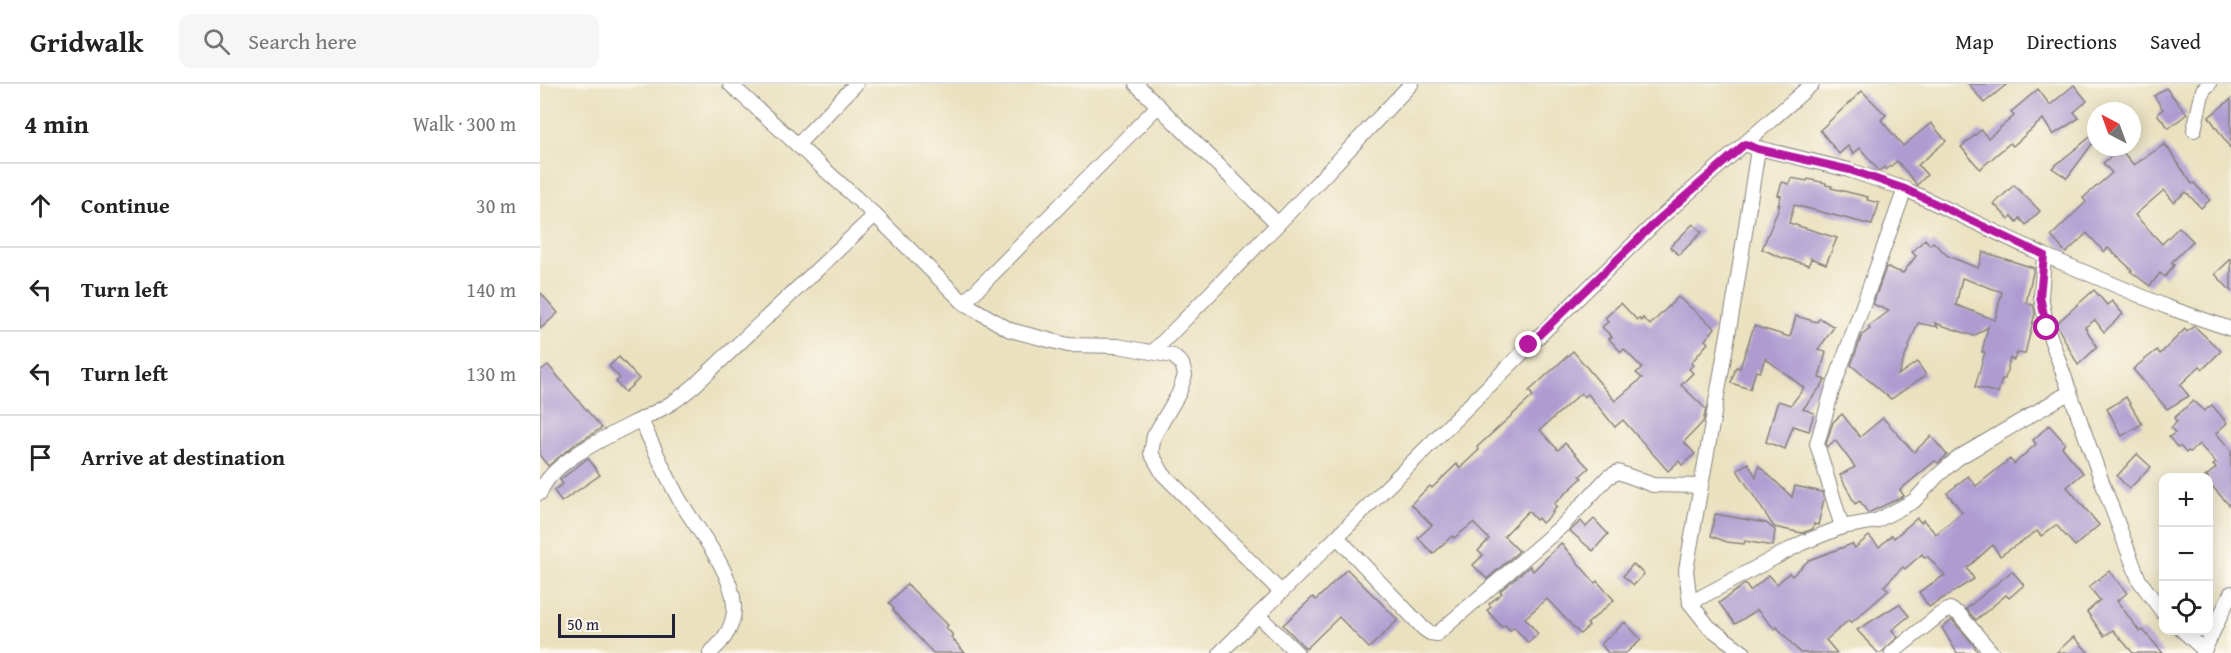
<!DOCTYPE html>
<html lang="en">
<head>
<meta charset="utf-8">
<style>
  body { margin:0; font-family:"Gentium Book Plus",serif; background:#f6f6f6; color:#222 }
  .controls { position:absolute; right:18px; bottom:18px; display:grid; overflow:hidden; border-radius:12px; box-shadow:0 3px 15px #0003 }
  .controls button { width:54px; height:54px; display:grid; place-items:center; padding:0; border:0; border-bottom:2px solid #e0e0e0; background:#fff; color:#222; font:30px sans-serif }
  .compass { position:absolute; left:1547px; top:18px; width:54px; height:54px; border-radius:50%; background:#fff; box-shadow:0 3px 15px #0003; rotate:319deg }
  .scale { position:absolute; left:18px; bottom:15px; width:117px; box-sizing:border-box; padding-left:6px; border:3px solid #22223b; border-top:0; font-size:16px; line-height:21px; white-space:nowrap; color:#22223b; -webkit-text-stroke:4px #fbf7ec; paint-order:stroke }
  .stop { position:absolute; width:18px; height:18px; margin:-14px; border:4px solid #b5179e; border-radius:50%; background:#fff }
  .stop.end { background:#b5179e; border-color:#fff; box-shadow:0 2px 6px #0008 }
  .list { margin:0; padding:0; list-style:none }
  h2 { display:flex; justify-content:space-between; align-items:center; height:78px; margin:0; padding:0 24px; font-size:26px }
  h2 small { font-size:20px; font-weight:400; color:#767676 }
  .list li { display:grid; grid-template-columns:39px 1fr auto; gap:18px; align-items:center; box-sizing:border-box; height:84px; padding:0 24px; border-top:2px solid #e0e0e0 }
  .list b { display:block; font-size:22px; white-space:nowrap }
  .list em { font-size:20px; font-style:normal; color:#767676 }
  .icon { flex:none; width:33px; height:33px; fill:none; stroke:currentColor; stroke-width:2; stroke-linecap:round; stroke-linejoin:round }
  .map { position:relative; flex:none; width:1691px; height:569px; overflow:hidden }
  header { display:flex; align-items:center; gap:36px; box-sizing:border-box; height:84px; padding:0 30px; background:#fff; border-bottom:2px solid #e0e0e0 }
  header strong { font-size:28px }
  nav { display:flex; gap:33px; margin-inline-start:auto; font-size:21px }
  .search { width:420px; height:54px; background:#f6f6f6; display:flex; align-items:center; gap:15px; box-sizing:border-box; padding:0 21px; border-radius:12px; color:#767676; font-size:22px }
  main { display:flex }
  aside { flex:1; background:#fff }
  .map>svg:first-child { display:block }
</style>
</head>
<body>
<header>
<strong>Gridwalk</strong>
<div class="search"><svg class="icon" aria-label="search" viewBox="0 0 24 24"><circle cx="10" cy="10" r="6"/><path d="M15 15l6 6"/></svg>Search here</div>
<nav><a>Map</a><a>Directions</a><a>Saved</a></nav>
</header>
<main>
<aside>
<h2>4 min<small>Walk · 300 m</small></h2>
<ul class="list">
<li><svg class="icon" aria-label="ahead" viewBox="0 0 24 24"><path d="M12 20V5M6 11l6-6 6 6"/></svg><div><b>Continue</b></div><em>30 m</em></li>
<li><svg class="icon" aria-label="left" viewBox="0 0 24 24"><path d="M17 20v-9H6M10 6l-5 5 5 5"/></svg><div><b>Turn left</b></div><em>140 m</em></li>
<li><svg class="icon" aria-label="left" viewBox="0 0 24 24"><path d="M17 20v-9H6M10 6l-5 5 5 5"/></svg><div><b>Turn left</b></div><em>130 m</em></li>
<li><svg class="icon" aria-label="arrive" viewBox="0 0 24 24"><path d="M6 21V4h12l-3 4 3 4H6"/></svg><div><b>Arrive at destination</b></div></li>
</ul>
</aside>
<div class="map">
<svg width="1691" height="569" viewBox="0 0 1691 569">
  <rect width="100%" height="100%" fill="#fbf7ec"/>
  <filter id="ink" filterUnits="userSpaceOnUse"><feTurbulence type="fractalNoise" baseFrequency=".0167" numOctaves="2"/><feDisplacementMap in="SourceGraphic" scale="12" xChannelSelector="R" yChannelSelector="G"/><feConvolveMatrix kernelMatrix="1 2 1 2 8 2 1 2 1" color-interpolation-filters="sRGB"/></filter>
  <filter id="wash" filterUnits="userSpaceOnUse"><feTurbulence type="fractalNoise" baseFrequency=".008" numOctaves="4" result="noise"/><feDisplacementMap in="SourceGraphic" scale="24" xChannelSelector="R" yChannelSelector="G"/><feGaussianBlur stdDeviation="1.35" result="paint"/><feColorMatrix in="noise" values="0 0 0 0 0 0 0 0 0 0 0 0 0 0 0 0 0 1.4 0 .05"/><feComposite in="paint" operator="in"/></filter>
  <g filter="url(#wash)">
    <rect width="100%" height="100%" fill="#eae1bf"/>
    <g id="blocks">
      <g fill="#ae9cd1" fill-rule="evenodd">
        <path d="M1429,0H1467L1444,19Z"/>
        <path d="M1534,1L1547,17L1534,28L1539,34L1513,51L1503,35L1473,62L1470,59L1440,85L1421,63L1441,46L1448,54L1474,32L1471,28L1498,5L1510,21Z"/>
        <path d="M1626,4L1647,30L1629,44L1617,30L1623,25L1614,12Z"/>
        <path d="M1322,7L1346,31L1341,36L1363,62L1391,39L1406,57L1378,81L1387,91L1377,101L1357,77L1346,86L1344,83L1339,87L1320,64L1313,70L1308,62L1299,70L1280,46Z"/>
        <path d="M1691,15V65L1669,33Z"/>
        <path d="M1554,50L1556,55L1527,94L1512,84Z"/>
        <path d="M1625,60L1652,100L1654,99L1670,116L1661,124L1646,108L1634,118L1624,106L1595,131L1622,160L1639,143L1653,157L1631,179L1634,181L1625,193L1620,189L1610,202L1590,187L1592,186L1568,164L1564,168L1547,149L1526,169L1511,152L1546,118L1543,114L1572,89L1563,79L1580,65L1594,81Z"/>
        <path d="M1251,94L1267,97L1268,95L1286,99V101L1292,102L1291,104L1328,113L1327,116L1339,119L1335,133H1334L1332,141L1254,121L1249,139L1297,154L1286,180L1271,174L1269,181L1240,173L1222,165L1240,121H1238L1241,112L1238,111L1242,98L1249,100Z"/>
        <path d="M1474,101L1500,127L1486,141L1480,134L1477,138L1472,132L1469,135L1454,120Z"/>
        <path d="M1153,140L1162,148L1139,171L1130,163Z"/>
        <path d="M1385,155L1390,161L1393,158L1408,172L1438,184L1443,168L1494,184L1486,219L1493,221L1495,229L1485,270L1477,269L1474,276L1470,274L1465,295H1462L1458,309L1435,303L1445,268H1442L1448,243L1434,252L1395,239L1398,243L1378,239L1358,291L1377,278L1386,291L1351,315L1311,281L1322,251L1330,245L1328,243L1349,227L1333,220L1346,183L1363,189L1376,172L1372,168ZM1422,194L1462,208L1455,236L1416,221Z"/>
        <path d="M1691,175V207L1675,190Z"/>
        <path d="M1554,206L1567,221L1572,217L1583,230L1564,248L1555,236L1545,243L1557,263L1538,281L1516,240Z"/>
        <path d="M0,208L18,229L0,245Z"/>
        <path d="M1138,213L1175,244L1165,256L1168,259L1151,279L1153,281L1149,285L1153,289L1141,301L1166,325L1163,338L1144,358L1155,370L1142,381L1139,377L1128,387L1083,336L1075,343L1048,310L1044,313L1041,309L1000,346L1018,366L1025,359L1049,384L1040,392L1042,394L1014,420L1017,423L1012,428L1013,429L1002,439L998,434L996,436L988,427L964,452L979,467L947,495L933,481L943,471L938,467L949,455L933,439L914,454L912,452L893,470L878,454L892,441L871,420L890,402L892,404L917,380L920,384L939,366L937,363L993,312L989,307L1033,267L1075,317L1102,294L1096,289L1102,284L1084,265L1081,268L1069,255L1072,253L1062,243L1068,238L1065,234L1081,219L1097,236L1099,234L1101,237L1103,234L1110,241Z"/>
        <path d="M1256,232L1277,238L1280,234L1294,243L1278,266L1286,268L1279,294L1286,296L1263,325L1274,329L1269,347L1253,342L1245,365L1226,358L1232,336L1238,317L1251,321L1264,304L1225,274L1220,288L1216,287L1210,305L1191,299L1196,283L1200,284L1214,242L1250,253Z"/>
        <path d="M1654,242L1681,267L1663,285L1660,282L1640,301L1649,312L1627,325L1593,285L1617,266L1620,270L1645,245L1647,248Z"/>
        <path d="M79,273L99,295L85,308L76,298L80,294L69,282Z"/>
        <path d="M8,281L62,344L34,361L8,382L0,372V287Z"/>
        <path d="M1586,313L1602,340L1582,352L1567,325Z"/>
        <path d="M1653,317L1664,327L1672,321L1687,339L1676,349L1691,366V423L1668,398V393H1665L1676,384L1673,381L1676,379L1659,360L1650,368L1648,367L1646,369L1641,363H1637L1629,353L1635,349L1631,344L1637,338L1634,334Z"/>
        <path d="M1302,330L1320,353L1343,334L1374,368L1391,352L1407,371L1398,379L1395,377L1360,406L1364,412L1328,429L1320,417L1315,420L1300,391L1315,383L1295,356L1287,363L1286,360L1293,338Z"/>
        <path d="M1509,341L1525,359L1522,363L1543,389L1527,403L1559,441L1535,462L1516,441L1501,452L1497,447L1460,472L1453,461L1427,484L1434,495L1389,523L1379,508L1405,491L1387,472L1385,474L1382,470L1365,485L1363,483L1344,502L1349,506L1311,539L1309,536L1286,556L1297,569H1260L1237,543L1235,545L1217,526L1195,540L1179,519L1205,500L1210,507L1229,491L1237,500L1249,489L1252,492L1269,476L1312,460L1315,464L1329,452L1339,463L1352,451L1354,454L1377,434L1381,439L1383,436L1396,450L1422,428L1407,409L1428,392L1436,402L1470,375L1474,380L1496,360L1493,356Z"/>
        <path d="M1597,370L1611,383L1589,405L1577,392Z"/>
        <path d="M48,374L60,391L21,418L14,406L23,400L20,396Z"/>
        <path d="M1208,379L1216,393L1219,382L1252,413L1255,402L1282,408L1284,415L1278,441L1274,440L1273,445L1262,449L1234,443L1197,386Z"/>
        <path d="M1175,430L1226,439L1235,446L1233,462L1205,457L1204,460L1187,458L1171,452Z"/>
        <path d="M1054,435L1068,450L1053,467L1030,447L1041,437L1046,443Z"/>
        <path d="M1021,459L1055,499L1057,497L1074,516L1047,540L1049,542L1040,550L1007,515L985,534L998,550L988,559L974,543L970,546L965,541L962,543L947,526L951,523L949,520L962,509L960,507L990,482L993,487Z"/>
        <path d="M1093,480L1104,490L1094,501L1083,492Z"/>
        <path d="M807,485L858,536L829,564L799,533L766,565L743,541L773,513L776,516Z"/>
        <path d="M1472,487L1484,501L1469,514L1466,511L1436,536L1426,525Z"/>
        <path d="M1569,487L1587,509L1577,517L1600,548L1603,546L1623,569H1593L1573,546L1564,552L1547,528L1560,516L1549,503Z"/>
        <path d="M367,500L408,541L406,544L413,551L411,553L425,569H393L353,526L354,525L349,519Z"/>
        <path d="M1359,520L1369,532L1352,546L1358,553L1341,569H1338L1317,546Z"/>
        <path d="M1412,536L1433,560L1438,569H1417L1402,544Z"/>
        <path d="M1085,538L1101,556L1086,569H1068L1061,560Z"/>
        <path d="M1534,553L1549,569H1516L1532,554Z"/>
      </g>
    </g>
  </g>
  <g filter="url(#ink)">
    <use href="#blocks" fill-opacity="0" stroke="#86827d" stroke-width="1.5"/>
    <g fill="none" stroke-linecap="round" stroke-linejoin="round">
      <g stroke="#86827d" stroke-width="16">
        <g id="minor">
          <path d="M190,0L335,131L424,219L470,246L528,261L578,262L633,272L642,280L645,291L639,309L614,352L611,369L623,390L741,508"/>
          <path d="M596,0L738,140"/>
          <path d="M1654,46L1663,6L1669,0"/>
          <path d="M257,61L316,0"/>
          <path d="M1210,62L1309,86L1365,105L1504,171L1627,223L1691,245"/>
          <path d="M1504,171L1501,213L1507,244L1562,398L1599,496L1624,530"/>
          <path d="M424,219L618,22"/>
          <path d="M614,267L738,140L871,0"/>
          <path d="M101,336C113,362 125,389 139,415C157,446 192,486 194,521C195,541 184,557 170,569"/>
          <path d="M0,409C14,369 98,341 133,318C141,313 148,307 155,301L335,131"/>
          <path d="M1302,443L1277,360L1292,307L1365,105"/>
          <path d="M797,453L884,545L890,549L897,550L1023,441L1068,393L1078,388L1113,401L1161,402"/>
          <path d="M1150,519L1262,459L1302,443L1336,437L1374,417L1397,392L1418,374L1530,308"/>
          <path d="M718,531L757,569"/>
          <path d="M1642,546L1664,566"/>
          <path d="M680,569L989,262L1118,136L1272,0"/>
          <path d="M1204,569L1169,543L1150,519L1146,486L1196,206L1218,65"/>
          <path d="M1352,569L1399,531L1410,525L1419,530L1452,569"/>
          <path d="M1663,569L1691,509"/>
        </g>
      </g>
      <use href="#minor" stroke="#fff" stroke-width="14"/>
    </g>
  </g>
  <g fill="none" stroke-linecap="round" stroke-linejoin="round" filter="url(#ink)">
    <path stroke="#b5179e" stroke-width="8" d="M989,261L1118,136L1205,60L1218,65L1310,86L1365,105L1504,171L1500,213L1507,244"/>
  </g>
</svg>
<div class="controls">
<button>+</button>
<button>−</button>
<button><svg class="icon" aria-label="locate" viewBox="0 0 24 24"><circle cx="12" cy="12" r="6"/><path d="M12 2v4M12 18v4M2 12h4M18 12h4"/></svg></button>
</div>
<svg class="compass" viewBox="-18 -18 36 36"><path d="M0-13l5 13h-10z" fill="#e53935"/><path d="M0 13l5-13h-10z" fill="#767676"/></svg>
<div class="scale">50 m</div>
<div class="stop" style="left:1507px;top:244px"></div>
<div class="stop end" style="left:989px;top:261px"></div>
</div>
</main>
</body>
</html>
